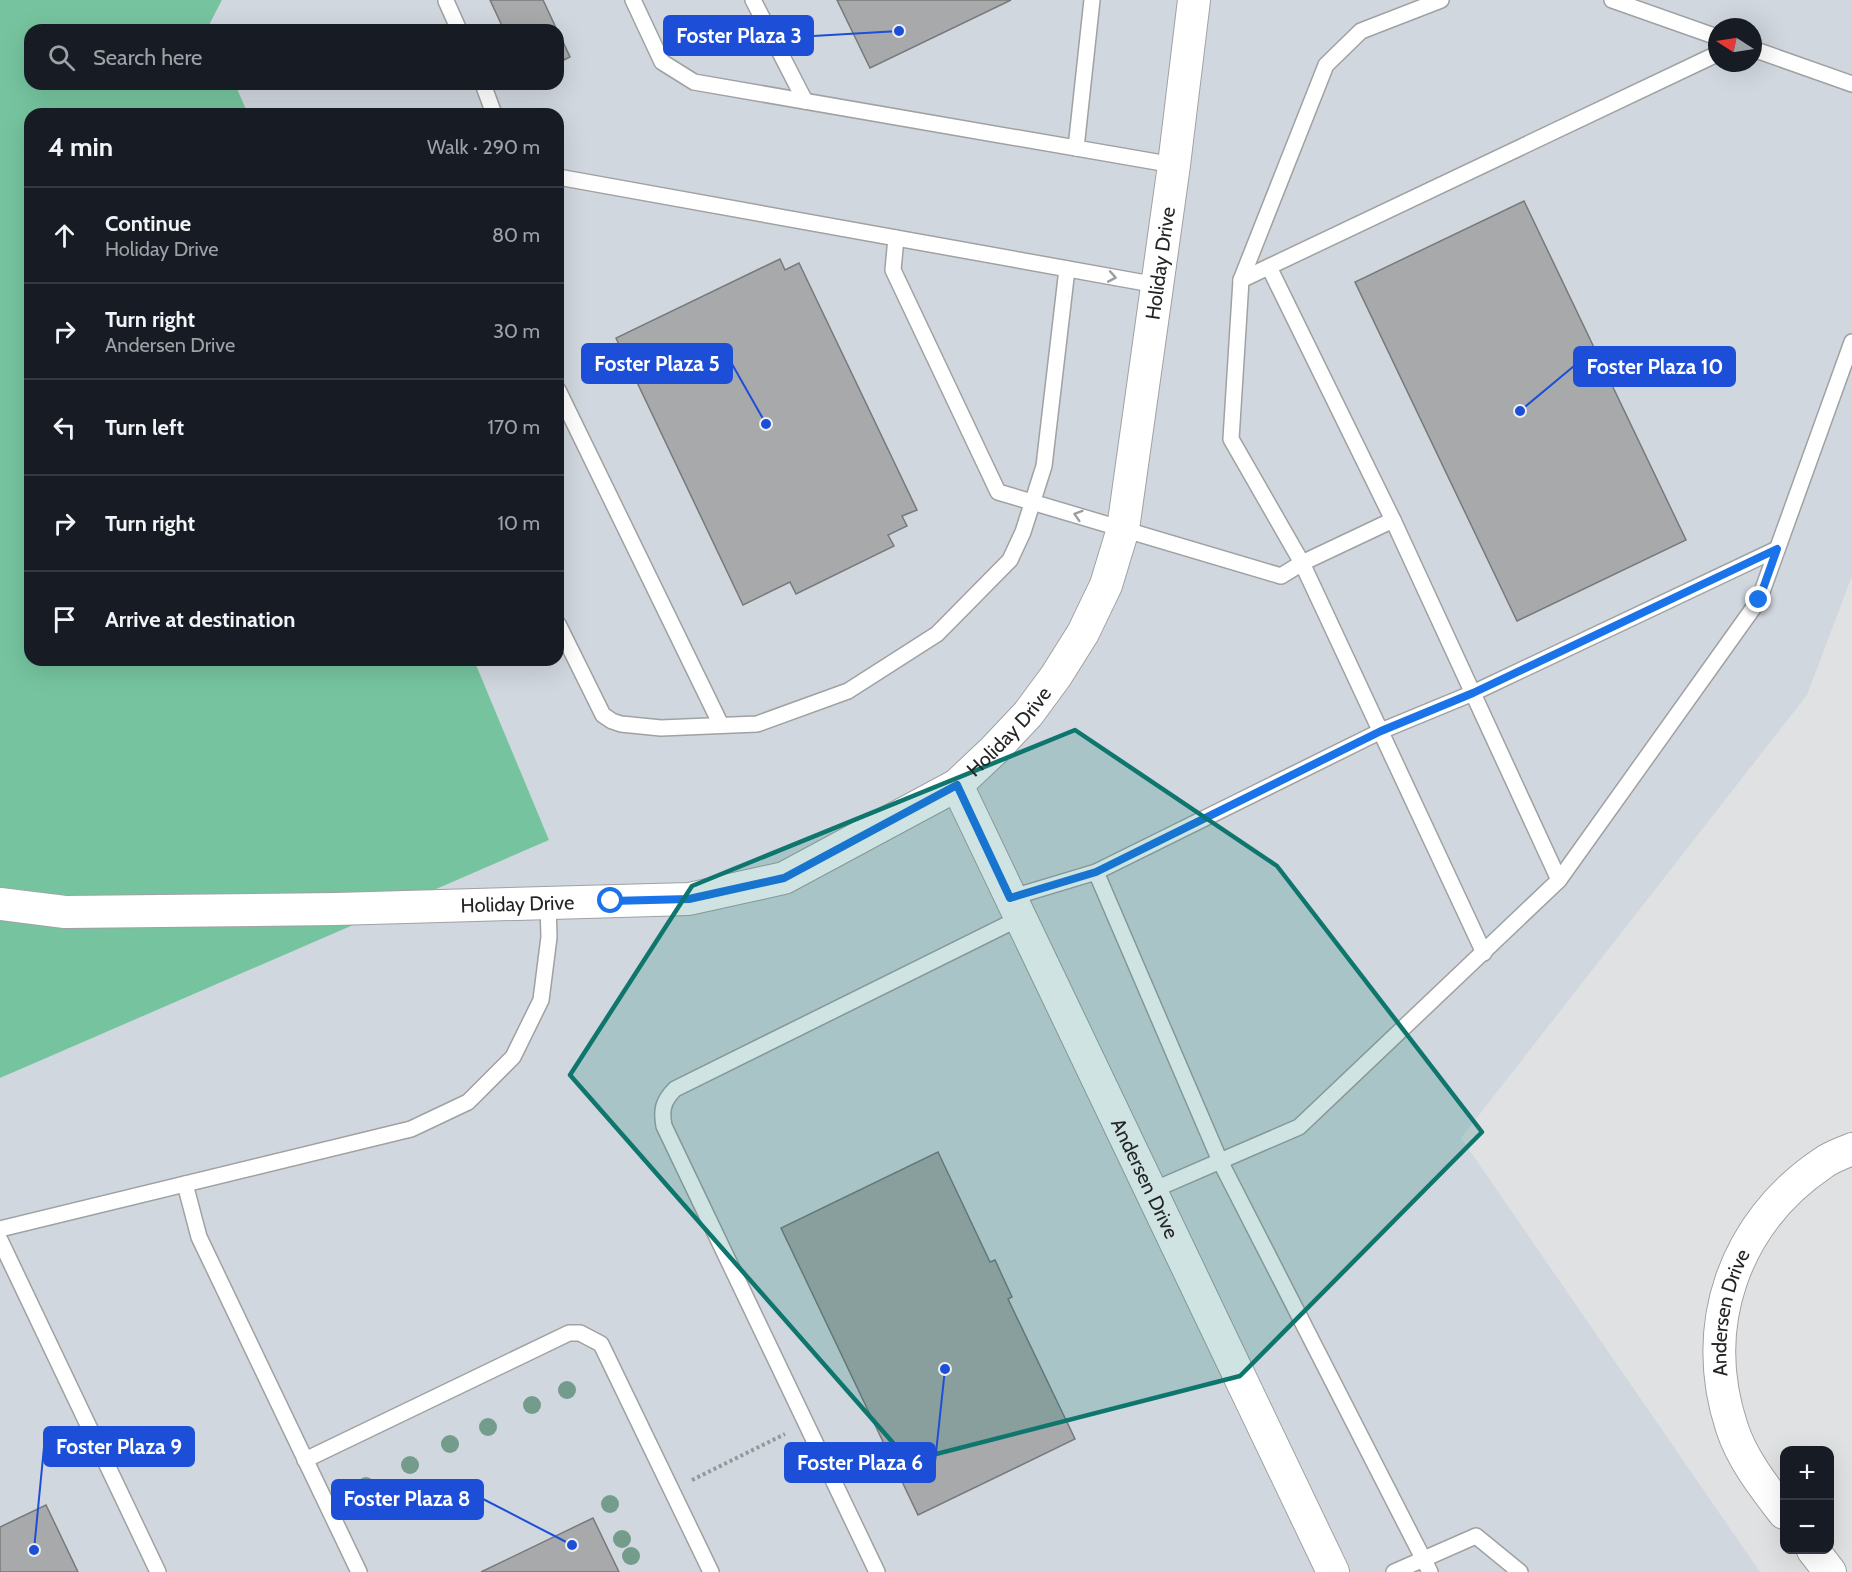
<!DOCTYPE html>
<html lang="en">
<head>
<meta charset="utf-8">
<style>
  body { margin:0; font-family:Cabin,sans-serif; background:#20242c; color:#f1f3f6 }
  .controls { position:absolute; right:18px; bottom:18px; display:grid; overflow:hidden; border-radius:12px; box-shadow:0 6px 24px #0002 }
  .controls button { width:54px; height:54px; display:grid; place-items:center; padding:0; border:0; border-bottom:2px solid #363941; background:#171b24; color:#f1f3f6; font:30px sans-serif }
  .compass { position:absolute; left:1708px; top:18px; width:54px; height:54px; border-radius:50%; background:#171b24; box-shadow:0 6px 24px #0002; rotate:282deg }
  .stop { position:absolute; width:18px; height:18px; margin:-14px; border:4px solid #1a73e8; border-radius:50%; background:#fff }
  .stop.end { background:#1a73e8; border-color:#fff; box-shadow:0 2px 6px #0008 }
  .list { margin:0; padding:0; list-style:none }
  h2 { display:flex; justify-content:space-between; align-items:center; height:78px; margin:0; padding:0 24px; font-size:26px }
  h2 small { font-size:20px; font-weight:400; color:#9ea1a6 }
  .list li { display:grid; grid-template-columns:39px 1fr auto; gap:18px; align-items:center; box-sizing:border-box; height:96px; padding:0 24px; border-top:2px solid #363941 }
  .list b { display:block; font-size:22px; white-space:nowrap }
  .list p { margin:0; font-size:20px; white-space:nowrap; color:#9ea1a6 }
  .list em { font-size:20px; font-style:normal; color:#9ea1a6 }
  .icon { flex:none; width:33px; height:33px; fill:none; stroke:currentColor; stroke-width:2; stroke-linecap:round; stroke-linejoin:round }
  .map { position:relative; flex:none; width:1852px; height:1572px; overflow:hidden }
  .search { position:absolute; background:#171b24; box-shadow:0 6px 24px #0002; left:24px; top:24px; width:540px; height:66px; display:flex; align-items:center; gap:15px; box-sizing:border-box; padding:0 21px; border-radius:18px; color:#9ea1a6; font-size:22px }
  .panel { position:absolute; background:#171b24; box-shadow:0 6px 24px #0002; left:24px; top:108px; width:540px; height:558px; border-radius:18px }
  .map>svg:first-child { display:block }
</style>
</head>
<body>
<div class="map">
<svg width="1852" height="1572" viewBox="0 0 1852 1572">
  <rect width="100%" height="100%" fill="#e0e1e3"/>
  <path fill="#d0d7de" fill-rule="evenodd" d="M222,0H1852V576L1807,695L1461,1138L1760,1572H0V1078L549,840L474,660H558V114H248L235,84H558V30H213L210,23ZM1717,27H1753V63H1717Z"/>
  <path fill="#76c49f" d="M0,0H222L210,23L213,30H30V84H235L248,114H30V660H474L549,840L0,1078Z"/>
  <g fill="#a8a9ab" stroke="#78797a" stroke-width="1.5">
    <path d="M490,0H543L557,30H504Z"/>
    <path d="M837,0H1011L870,68Z"/>
    <path d="M558,31L570,57L558,63Z"/>
    <path d="M1524,201L1686,540L1517,621L1355,282Z"/>
    <path d="M780,259L785,270L799,263L917,510L902,516L907,526L888,535L894,546L796,594L790,582L743,605L616,338Z"/>
    <path d="M938,1152L990,1262L995,1260L1012,1297L1008,1299L1075,1439L918,1515L781,1228Z"/>
    <path d="M46,1505L78,1572H0V1527Z"/>
    <path d="M593,1518L619,1572H481Z"/>
  </g>
  <g fill="none" stroke-linecap="round" stroke-linejoin="round">
    <g stroke="#a0a1a2" stroke-width="18">
      <g id="service">
        <path d="M633,0L662,62L694,82L1174,165"/>
        <path d="M753,0L805,101"/>
        <path d="M1441,0L1361,31L1326,65L1241,280L1231,439L1302,563L1484,953"/>
        <path d="M1612,0L1717,37"/>
        <path d="M446,1L459,30"/>
        <path d="M1753,49L1852,84"/>
        <path d="M483,84L494,114"/>
        <path d="M1076,148L1092,0"/>
        <path d="M558,177L1157,285"/>
        <path d="M896,238L893,270L998,492L1281,576L1302,563L1393,520"/>
        <path d="M1269,267L1393,520L1559,880"/>
        <path d="M1241,280L1717,54"/>
        <path d="M558,390L721,725"/>
        <path d="M558,624L603,715L612,721L621,724L661,728L757,724L848,691L937,634L1010,560L1023,532L1044,466L1067,269"/>
        <path d="M1096,872L1220,1161L1430,1572"/>
        <path d="M1010,898L1096,872L1381,731L1473,693L1777,549"/>
        <path d="M185,1184L199,1237L359,1572"/>
        <path d="M1151,1191L1299,1127L1559,880L1759,600L1852,342"/>
        <path d="M0,1229L411,1129L468,1102L513,1057L541,1000L549,937L548,903"/>
        <path d="M0,1240L158,1572"/>
        <path d="M305,1460L569,1333H580L601,1344L711,1572"/>
        <path d="M877,1572L664,1126C661,1110 663,1101 675,1089L1020,918"/>
        <path d="M1394,1572L1476,1536L1520,1572"/>
      </g>
    </g>
    <g stroke="#a0a1a2" stroke-width="34">
      <g id="minor">
        <path id="s1" d="M957,785L1333,1572"/>
        <path id="s2" d="M0,904L65,912L336,909L689,899L784,878L957,785L994,750L1028,714L1056,676L1083,633L1106,585L1123,529L1174,165L1194,0"/>
        <path id="s3" d="M1784,1513C1764,1487 1742,1459 1732,1428C1698,1326 1734,1223 1823,1163C1831,1157 1843,1153 1852,1149"/>
        <path d="M1813,1550L1830,1572"/>
      </g>
    </g>
    <path stroke="#969799" stroke-width="4" stroke-dasharray="3 3" stroke-linecap="butt" d="M692,1480L785,1434"/>
    <use href="#service" stroke="#fff" stroke-width="15"/>
    <use href="#minor" stroke="#fff" stroke-width="32"/>
  </g>
  <g fill="#749c8d">
    <circle cx="567" cy="1390" r="9"/>
    <circle cx="532" cy="1405" r="9"/>
    <circle cx="488" cy="1427" r="9"/>
    <circle cx="450" cy="1444" r="9"/>
    <circle cx="410" cy="1465" r="9"/>
    <circle cx="366" cy="1486" r="9"/>
    <circle cx="610" cy="1504" r="9"/>
    <circle cx="622" cy="1539" r="9"/>
    <circle cx="631" cy="1556" r="9"/>
  </g>
  <defs><path id="oneway-chevron" d="M-2-3.5L2.5 0L-2 3.5" fill="none" stroke-width="1.6" stroke-linecap="round" stroke-linejoin="round" transform="scale(1.5)"/></defs>
  <g stroke="#9c9d9d">
    <use href="#oneway-chevron" transform="translate(1112 277) rotate(10)"/>
    <use href="#oneway-chevron" transform="translate(1078 515) rotate(-163)"/>
  </g>
  <g fill="none" stroke-linecap="round" stroke-linejoin="round">
    <path stroke="#1a73e8" stroke-width="8" d="M611,901L689,899L784,878L957,785L1010,898L1096,872L1381,731L1473,693L1777,549L1759,600"/>
  </g>
  <path fill="#0f766e" fill-opacity="0.2" stroke="#0f766e" stroke-width="4.5" stroke-linejoin="round" d="M1075,730L1277,866L1482,1132L1240,1376L909,1461L570,1075L692,886Z"/>
  <g text-anchor="middle" stroke-width="4.5" stroke-linejoin="round" paint-order="stroke">
    <g font-size="20" fill="#242525" stroke="#edeff0">
      <text dy="7" stroke="none"><textPath href="#s2" startOffset="1562">Holiday Drive</textPath></text>
      <text dy="7" stroke="none"><textPath href="#s2" startOffset="1058">Holiday Drive</textPath></text>
      <text dy="7" stroke="none"><textPath href="#s2" startOffset="518">Holiday Drive</textPath></text>
      <text dy="7" stroke="none"><textPath href="#s1" startOffset="436">Andersen Drive</textPath></text>
      <text dy="7" stroke="none"><textPath href="#s3" startOffset="218">Andersen Drive</textPath></text>
    </g>
  </g>
  <path fill="none" stroke="#1d4ed8" stroke-width="2" d="M899 31L813 36M766 424L732 364M1520 411L1574 366M34 1550L44 1447M945 1369L935 1462M572 1545L483 1499"/>
  <g fill="#1d4ed8" stroke="#edeff0" stroke-width="2">
    <circle cx="899" cy="31" r="6"/>
    <circle cx="766" cy="424" r="6"/>
    <circle cx="1520" cy="411" r="6"/>
    <circle cx="34" cy="1550" r="6"/>
    <circle cx="945" cy="1369" r="6"/>
    <circle cx="572" cy="1545" r="6"/>
  </g>
  <g fill="#1d4ed8" stroke="#1d4ed8" stroke-width="2">
    <rect x="664" y="16" width="149" height="39" rx="6"/>
    <rect x="582" y="344" width="150" height="39" rx="6"/>
    <rect x="1574" y="347" width="161" height="39" rx="6"/>
    <rect x="44" y="1427" width="150" height="39" rx="6"/>
    <rect x="785" y="1443" width="150" height="39" rx="6"/>
    <rect x="332" y="1480" width="151" height="39" rx="6"/>
  </g>
  <g font-size="21" text-anchor="middle" font-weight="bold" fill="#fff">
    <text x="739" y="43">Foster Plaza 3</text>
    <text x="657" y="371">Foster Plaza 5</text>
    <text x="1655" y="374">Foster Plaza 10</text>
    <text x="119" y="1454">Foster Plaza 9</text>
    <text x="860" y="1470">Foster Plaza 6</text>
    <text x="407" y="1506">Foster Plaza 8</text>
  </g>
</svg>
<div class="controls">
<button>+</button>
<button>−</button>
</div>
<svg class="compass" viewBox="-18 -18 36 36"><path d="M0-13l5 13h-10z" fill="#e53935"/><path d="M0 13l5-13h-10z" fill="#9ea1a6"/></svg>
<div class="stop" style="left:611px;top:901px"></div>
<div class="stop end" style="left:1759px;top:600px"></div>
<div class="search"><svg class="icon" aria-label="search" viewBox="0 0 24 24"><circle cx="10" cy="10" r="6"/><path d="M15 15l6 6"/></svg>Search here</div>
<section class="panel">
<h2>4 min<small>Walk · 290 m</small></h2>
<ul class="list">
<li><svg class="icon" aria-label="ahead" viewBox="0 0 24 24"><path d="M12 20V5M6 11l6-6 6 6"/></svg><div><b>Continue</b><p>Holiday Drive</p></div><em>80 m</em></li>
<li><svg class="icon" aria-label="right" viewBox="0 0 24 24"><path d="M7 20v-9h11M14 6l5 5-5 5"/></svg><div><b>Turn right</b><p>Andersen Drive</p></div><em>30 m</em></li>
<li><svg class="icon" aria-label="left" viewBox="0 0 24 24"><path d="M17 20v-9H6M10 6l-5 5 5 5"/></svg><div><b>Turn left</b></div><em>170 m</em></li>
<li><svg class="icon" aria-label="right" viewBox="0 0 24 24"><path d="M7 20v-9h11M14 6l5 5-5 5"/></svg><div><b>Turn right</b></div><em>10 m</em></li>
<li><svg class="icon" aria-label="arrive" viewBox="0 0 24 24"><path d="M6 21V4h12l-3 4 3 4H6"/></svg><div><b>Arrive at destination</b></div></li>
</ul>
</section>
</div>
</body>
</html>
